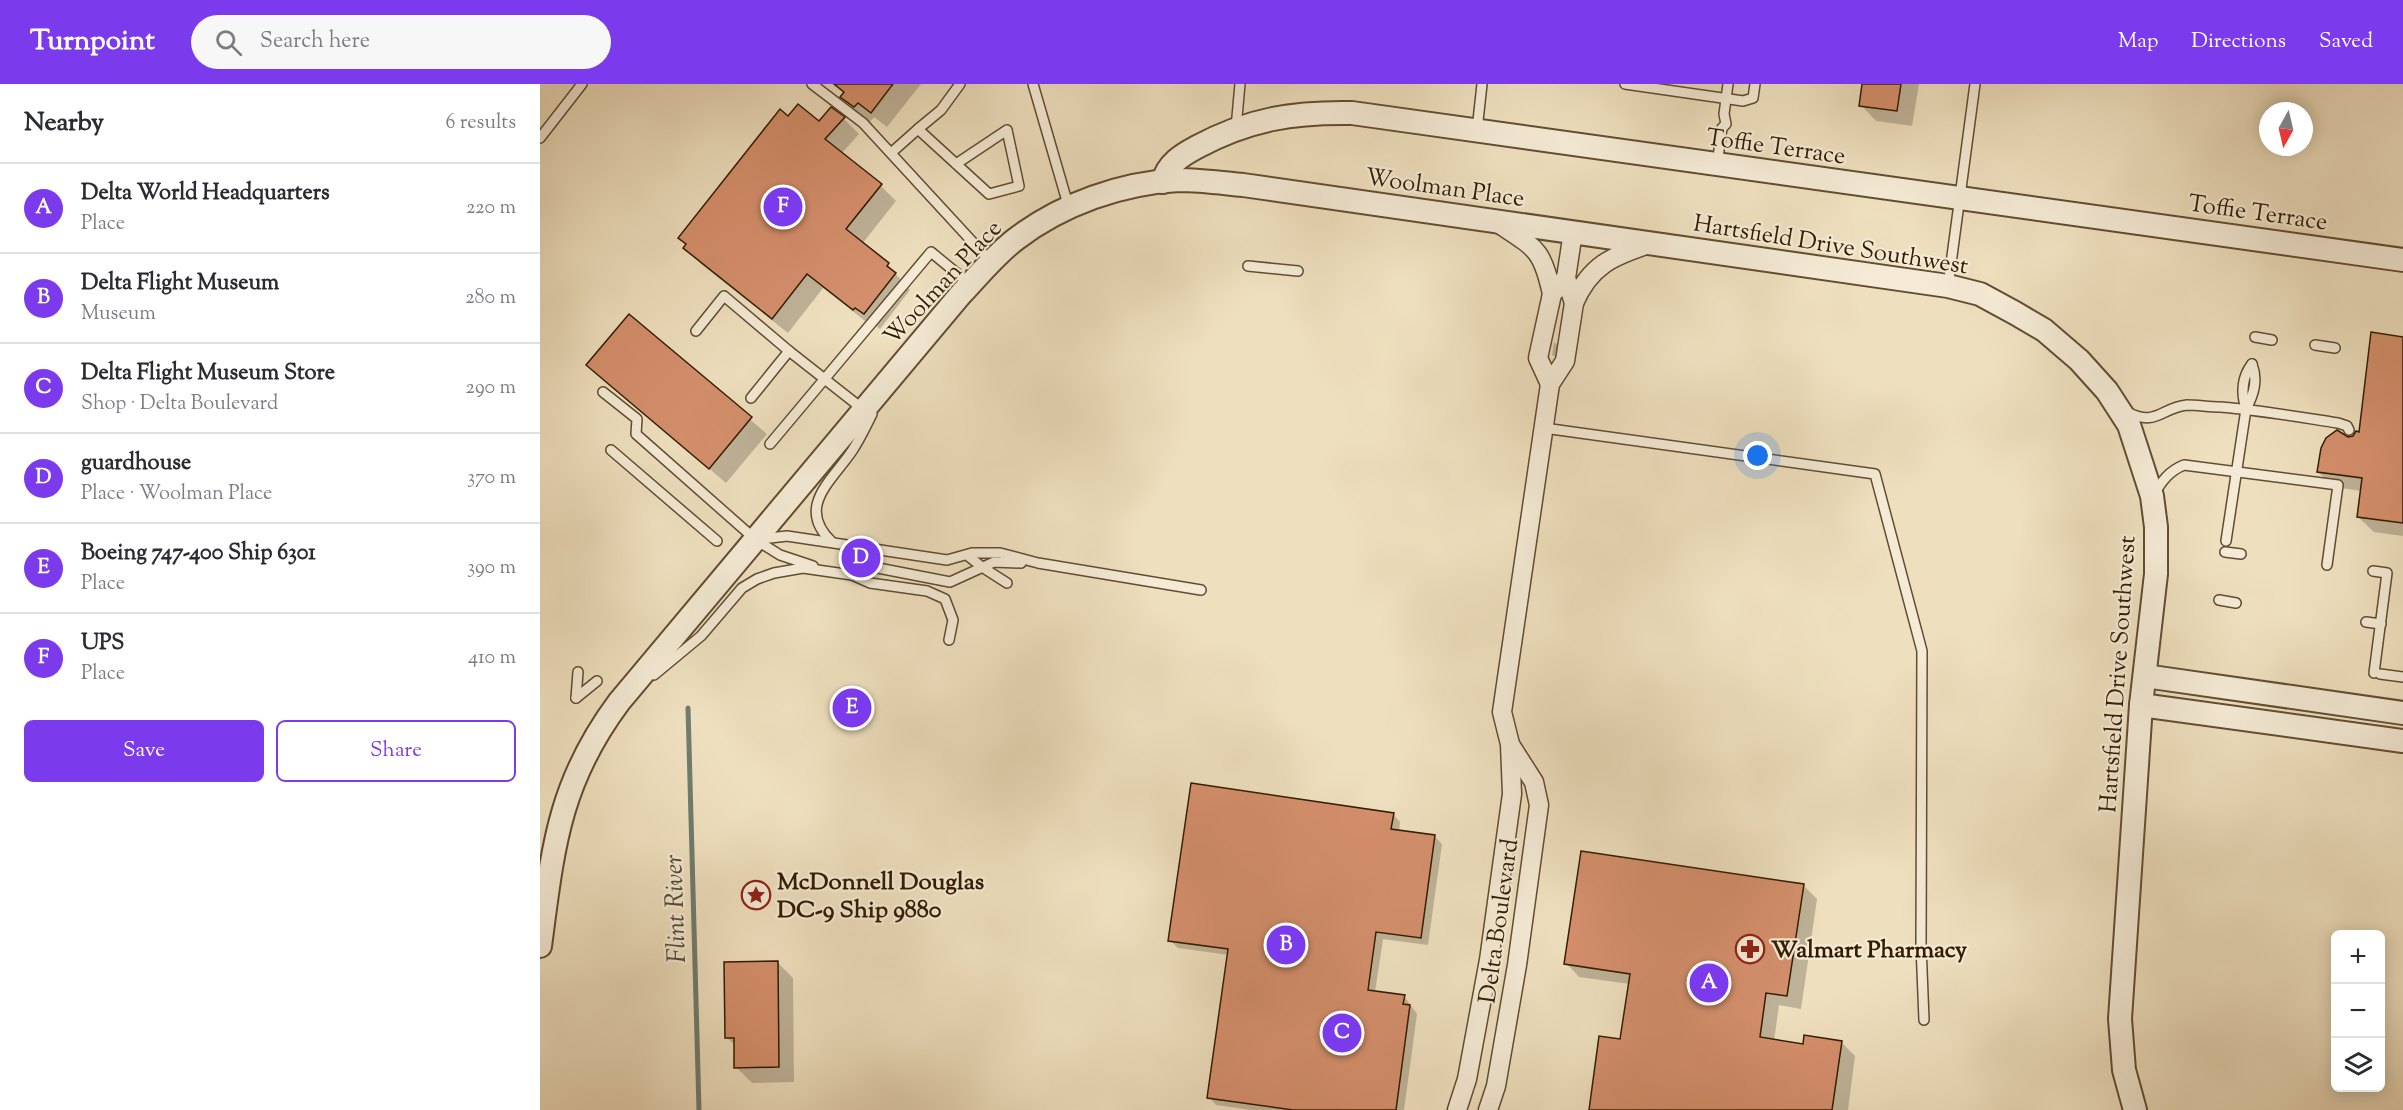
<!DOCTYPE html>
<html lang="en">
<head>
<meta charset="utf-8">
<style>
  body { margin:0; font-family:"Sorts Mill Goudy",serif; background:#f7f7f7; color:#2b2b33 }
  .controls { position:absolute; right:18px; bottom:18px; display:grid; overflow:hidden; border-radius:9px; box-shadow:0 3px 15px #0003 }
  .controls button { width:54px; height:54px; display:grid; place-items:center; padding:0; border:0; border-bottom:2px solid #e1e1e2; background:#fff; color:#2b2b33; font:30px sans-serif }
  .compass { position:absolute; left:1719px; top:18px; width:54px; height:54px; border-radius:50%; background:#fff; box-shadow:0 3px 15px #0003; rotate:188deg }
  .you { position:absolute; left:1218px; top:372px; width:21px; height:21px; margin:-15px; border:4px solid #fff; border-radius:50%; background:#1a73e8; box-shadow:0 0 0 9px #1a73e833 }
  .badge { display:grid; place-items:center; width:39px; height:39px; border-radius:50%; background:#7c3aed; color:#fff; font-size:20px; font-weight:700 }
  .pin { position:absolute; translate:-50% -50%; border:3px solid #fff; box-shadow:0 2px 6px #0006 }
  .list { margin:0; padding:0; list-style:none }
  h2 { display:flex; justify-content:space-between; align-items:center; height:78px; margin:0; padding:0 24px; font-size:26px }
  h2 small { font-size:20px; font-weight:400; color:#7c7c81 }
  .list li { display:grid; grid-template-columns:39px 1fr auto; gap:18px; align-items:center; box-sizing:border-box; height:90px; padding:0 24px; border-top:2px solid #e1e1e2 }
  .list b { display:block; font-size:22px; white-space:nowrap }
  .list p { margin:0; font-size:20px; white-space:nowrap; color:#7c7c81 }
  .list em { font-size:20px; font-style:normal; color:#7c7c81 }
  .actions { display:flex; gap:12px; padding:18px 24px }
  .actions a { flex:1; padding:14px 0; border:2px solid #7c3aed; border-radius:9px; text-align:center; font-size:21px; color:#7c3aed }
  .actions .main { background:#7c3aed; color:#fff }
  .icon { flex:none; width:33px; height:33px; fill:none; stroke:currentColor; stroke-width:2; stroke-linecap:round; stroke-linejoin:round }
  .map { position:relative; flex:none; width:1863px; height:1026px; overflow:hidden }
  header { display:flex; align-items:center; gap:36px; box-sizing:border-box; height:84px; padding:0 30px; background:#7c3aed; color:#fff }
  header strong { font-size:28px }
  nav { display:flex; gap:33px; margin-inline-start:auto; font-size:21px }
  .search { width:420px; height:54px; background:#f7f7f7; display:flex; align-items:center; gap:15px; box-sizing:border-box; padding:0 21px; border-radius:33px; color:#7c7c81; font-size:22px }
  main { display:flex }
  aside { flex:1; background:#fff }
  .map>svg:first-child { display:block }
</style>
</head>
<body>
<header>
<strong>Turnpoint</strong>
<div class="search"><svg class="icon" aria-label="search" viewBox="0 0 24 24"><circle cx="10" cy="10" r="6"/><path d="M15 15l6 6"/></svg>Search here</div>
<nav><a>Map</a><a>Directions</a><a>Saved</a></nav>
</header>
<main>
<aside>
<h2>Nearby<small>6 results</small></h2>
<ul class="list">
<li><span class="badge">A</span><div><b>Delta World Headquarters</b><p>Place</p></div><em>220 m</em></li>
<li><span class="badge">B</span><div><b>Delta Flight Museum</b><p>Museum</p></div><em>280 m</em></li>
<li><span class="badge">C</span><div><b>Delta Flight Museum Store</b><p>Shop · Delta Boulevard</p></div><em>290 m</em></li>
<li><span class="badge">D</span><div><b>guardhouse</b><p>Place · Woolman Place</p></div><em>370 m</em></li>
<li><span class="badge">E</span><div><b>Boeing 747-400 Ship 6301</b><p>Place</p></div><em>390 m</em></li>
<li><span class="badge">F</span><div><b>UPS</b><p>Place</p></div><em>410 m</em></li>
</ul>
<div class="actions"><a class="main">Save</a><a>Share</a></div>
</aside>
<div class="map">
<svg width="1863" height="1026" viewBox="0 0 1863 1026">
  <rect width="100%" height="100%" fill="#eedfbe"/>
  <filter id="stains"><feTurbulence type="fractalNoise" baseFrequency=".00333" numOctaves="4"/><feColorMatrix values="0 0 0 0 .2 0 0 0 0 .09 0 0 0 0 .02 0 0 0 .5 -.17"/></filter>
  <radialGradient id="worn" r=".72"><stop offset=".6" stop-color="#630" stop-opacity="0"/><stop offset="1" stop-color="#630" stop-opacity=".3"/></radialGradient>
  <g fill="#0003">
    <path d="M292,0H381L347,43L334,33L330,38L317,28L302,13L304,10Z"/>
    <path d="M1324,0H1379L1372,42L1336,37L1321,21Z"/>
    <path d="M249,34L279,39L304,35L319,50L301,70L341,102L356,117L322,160L348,181L370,206L340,245L331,238L329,240L283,204L248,249L161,180L145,164Z"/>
    <path d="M90,232L227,350L186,399L48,281Z"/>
    <path d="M1863,254V452L1834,448L1818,433L1822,407L1794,403L1778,388L1808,354L1821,349Z"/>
    <path d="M1014,258L1019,262L1017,274L1012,271Z"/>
    <path d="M853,730L860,738L859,748L894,752L902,760L888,861L843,855L835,908L864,912L877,930L864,1026H712L676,1021L669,1013L689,871L638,864L630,856Z"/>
    <path d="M1263,801L1277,815L1261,925L1239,921L1234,957L1264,961L1301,958L1315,972L1308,1026H1050L1082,957L1090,900L1039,893L1026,879Z"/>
    <path d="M237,878L253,894L254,998L212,999L196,983V962L186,953Z"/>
  </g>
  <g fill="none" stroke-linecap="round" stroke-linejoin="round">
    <path stroke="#707c6e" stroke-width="5" d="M148,624L159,1026"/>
  </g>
  <g fill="#d48f6c" stroke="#321c00" stroke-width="1.5">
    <path d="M294,0H353L331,29L318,19L314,23L300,13L304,8Z"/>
    <path d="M1322,0H1361L1357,27L1319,22Z"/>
    <path d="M258,20L279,37L291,23L305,33L285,55L342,100L306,145L349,179L347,182L356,189L324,230L315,224L313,226L267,190L232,235L143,164L146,160L138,154L240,25L248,32Z"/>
    <path d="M89,230L212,333L169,385L46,281Z"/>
    <path d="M1831,248L1863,253V439L1817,433L1822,394L1777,388L1781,364L1786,354L1797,346L1808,353L1813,352L1816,347L1819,348Z"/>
    <path d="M651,699L854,729L851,745L895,751L881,854L836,848L828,906L865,911L863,920L870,921L856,1026H753L667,1014L688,865L628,857Z"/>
    <path d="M1041,767L1264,800L1247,912L1226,909L1220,953L1263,960L1264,951L1302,957L1292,1026H1049L1059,952L1080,955L1090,890L1024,880Z"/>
    <path d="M238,877L239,983L194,984V954H185L184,878Z"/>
  </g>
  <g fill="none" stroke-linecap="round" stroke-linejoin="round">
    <g stroke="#614d30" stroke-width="12">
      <g id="service">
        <path d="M272,0L323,39L451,178"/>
        <path d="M493,0L529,124"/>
        <path d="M1085,0L1203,17L1213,14L1215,0"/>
        <path d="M696,44L700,0"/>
        <path d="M378,45L401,26L420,0"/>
        <path d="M937,46L942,0"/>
        <path d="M0,54L42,0"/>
        <path d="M351,69L378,45L379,46L449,110L479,102L467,46L416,80"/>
        <path d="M1177,81L1182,44L1186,40L1184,30L1188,0"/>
        <path d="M708,182L758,187"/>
        <path d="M1408,202L1435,0"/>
        <path d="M156,247L184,212L249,267"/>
        <path d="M1715,253L1732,256"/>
        <path d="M1775,261L1795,264"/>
        <path d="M63,308L97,335L96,350L216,456L240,471L273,482"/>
        <path d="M211,314L249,267L324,326"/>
        <path d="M1706,325C1701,309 1702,293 1712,280"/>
        <path d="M1587,328C1617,343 1620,324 1647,321C1658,321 1669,323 1680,323C1720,326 1759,333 1798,339L1807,342L1809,346"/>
        <path d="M1004,344L1335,390L1382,567L1381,861L1384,936"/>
        <path d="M230,360L391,168L430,200"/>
        <path d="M71,366L177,457"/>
        <path d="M1614,410C1622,397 1629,387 1644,381L1798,401L1787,481"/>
        <path d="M221,455L247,452L407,476L432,469H460L498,479L661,506"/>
        <path d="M1686,457L1706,325C1714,310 1718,296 1712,280"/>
        <path d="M292,458C255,423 292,397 312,367C320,355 326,342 332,330"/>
        <path d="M1685,468L1701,470"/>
        <path d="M427,471L442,483L467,499"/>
        <path d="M1833,487L1847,489L1834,589"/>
        <path d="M312,491L338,484L410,498L454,478L481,479"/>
        <path d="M1679,516L1696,519"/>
        <path d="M1826,538L1841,540"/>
        <path d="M1840,590L1863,593"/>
        <path d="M114,591L161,552L202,504L217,495L234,489L263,484L312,491L330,499L387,507L405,515L413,536L409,556"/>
        <path d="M36,614L57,597"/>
        <path d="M36,614L38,588"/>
      </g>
    </g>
    <g stroke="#614d30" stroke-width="21">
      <g id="minor">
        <path d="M958,139C995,164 1002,164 1012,210"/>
        <path d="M1034,219C1050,181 1073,172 1109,160"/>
        <path d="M1010,300L998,274L1012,210L1026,194"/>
        <path d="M917,1026L927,995L949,876L972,710L970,660L962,628L1010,300L1025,277L1034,219L1026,194L1033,148"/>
        <path d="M948,1026L956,1002L977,881L999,721L994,698L971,662"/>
      </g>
    </g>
    <g stroke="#614d30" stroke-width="26">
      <g id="tertiary">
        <path d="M623,98C627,80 642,71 657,63C709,35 754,28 812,29L1863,176"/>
        <path d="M1605,592L1863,629"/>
        <path d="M1601,621L1863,657"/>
        <path d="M0,862C13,765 18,700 79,618L421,210C439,191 456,170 476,155C522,120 581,99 639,96C660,96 682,99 703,101L1408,202L1440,210L1475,229L1504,246L1539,276L1567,307L1589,341L1612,412L1616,443V490L1601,621L1580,935L1584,986L1595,1026"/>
      </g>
    </g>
    <use href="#service" stroke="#f4ead5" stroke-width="9"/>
    <use href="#minor" stroke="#f4ead5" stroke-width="18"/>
    <use href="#tertiary" stroke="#f4ead5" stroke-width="22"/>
  </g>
  <defs>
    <g id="sight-ring" transform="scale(1.5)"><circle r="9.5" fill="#f4ead5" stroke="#8f2418" stroke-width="1.5"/><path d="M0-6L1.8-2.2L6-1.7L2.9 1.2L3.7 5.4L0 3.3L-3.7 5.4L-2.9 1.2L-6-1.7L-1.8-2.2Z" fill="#8f2418"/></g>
    <g id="pharmacy-ring" transform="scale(1.5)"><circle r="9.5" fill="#f4ead5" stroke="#8f2418" stroke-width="1.5"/><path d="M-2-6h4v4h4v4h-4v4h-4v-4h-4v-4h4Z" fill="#8f2418"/></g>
  </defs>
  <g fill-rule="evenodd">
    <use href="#sight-ring" x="216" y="811"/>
    <use href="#pharmacy-ring" x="1210" y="865"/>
  </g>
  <g text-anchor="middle" stroke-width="4.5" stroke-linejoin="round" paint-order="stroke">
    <g font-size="24" fill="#321c00" stroke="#f4ead5">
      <text transform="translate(1236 62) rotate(8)" y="8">Toffie Terrace</text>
      <text transform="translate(905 103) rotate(8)" y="8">Woolman Place</text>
      <text transform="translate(1718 128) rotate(8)" y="8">Toffie Terrace</text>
      <text transform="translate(1291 160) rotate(9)" y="8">Hartsfield Drive Southwest</text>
      <text transform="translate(402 198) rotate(-47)" y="8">Woolman Place</text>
      <text transform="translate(1577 590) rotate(-86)" y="8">Hartsfield Drive Southwest</text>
      <text transform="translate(958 837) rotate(-82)" y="8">Delta Boulevard</text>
    </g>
    <g font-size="24" font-weight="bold" fill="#321c00" stroke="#f4ead5" text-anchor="start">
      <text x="237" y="805">McDonnell Douglas<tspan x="237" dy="28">DC-9 Ship 9880</tspan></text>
      <text x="1231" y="873">Walmart Pharmacy</text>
    </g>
    <g font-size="26" font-style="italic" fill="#514c37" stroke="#f4ead5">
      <text transform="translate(134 825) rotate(-92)" y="9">Flint River</text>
    </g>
  </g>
  <rect width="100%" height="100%" filter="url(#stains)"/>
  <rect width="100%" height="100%" fill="url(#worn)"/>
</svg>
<div class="controls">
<button>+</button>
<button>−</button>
<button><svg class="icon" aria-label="layers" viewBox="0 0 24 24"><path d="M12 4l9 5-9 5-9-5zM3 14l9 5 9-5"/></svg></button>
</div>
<svg class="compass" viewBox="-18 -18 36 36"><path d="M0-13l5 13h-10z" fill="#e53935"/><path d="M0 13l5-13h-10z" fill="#7c7c81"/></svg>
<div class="you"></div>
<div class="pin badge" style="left:1169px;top:899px">A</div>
<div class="pin badge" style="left:746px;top:861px">B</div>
<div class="pin badge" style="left:802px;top:949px">C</div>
<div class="pin badge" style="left:321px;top:474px">D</div>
<div class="pin badge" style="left:312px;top:624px">E</div>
<div class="pin badge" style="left:243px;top:123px">F</div>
</div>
</main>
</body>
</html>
